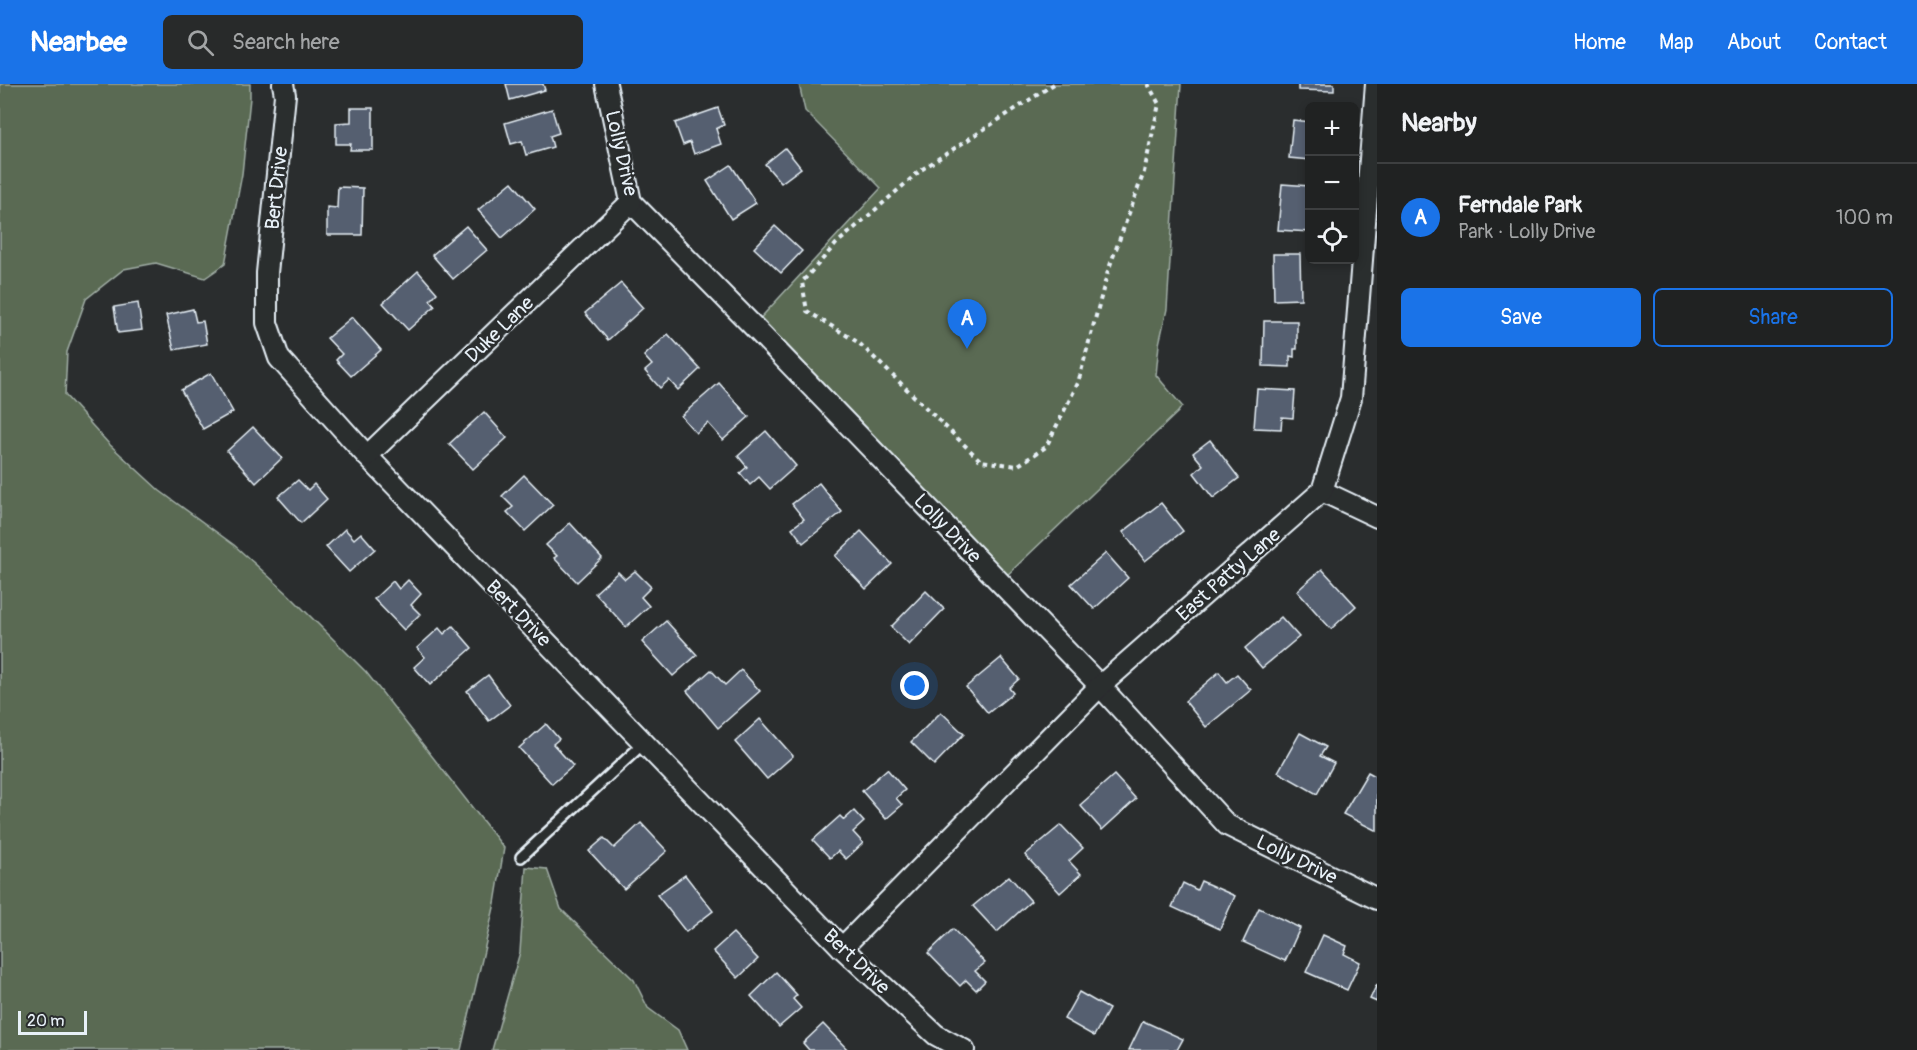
<!DOCTYPE html>
<html lang="en">
<head>
<meta charset="utf-8">
<style>
  body { margin:0; font-family:Pangolin,sans-serif; background:#282a2a; color:#f1f3f6 }
  .controls { position:absolute; right:18px; top:18px; display:grid; overflow:hidden; border-radius:9px; box-shadow:0 3px 9px #0003 }
  .controls button { width:54px; height:54px; display:grid; place-items:center; padding:0; border:0; border-bottom:2px solid #3d3f40; background:#202222; color:#f1f3f6; font:30px sans-serif }
  .scale { position:absolute; left:18px; bottom:15px; width:69px; box-sizing:border-box; padding-left:6px; border:3px solid #e8f1f8; border-top:0; font-size:16px; line-height:21px; white-space:nowrap; color:#e8f1f8; -webkit-text-stroke:4px #2a2d2e; paint-order:stroke }
  .you { position:absolute; left:915px; top:602px; width:21px; height:21px; margin:-15px; border:4px solid #fff; border-radius:50%; background:#1a73e8; box-shadow:0 0 0 9px #1a73e833 }
  .badge { display:grid; place-items:center; width:39px; height:39px; border-radius:50%; background:#1a73e8; color:#fff; font-size:20px; font-weight:700 }
  .pin { position:absolute; translate:-50% -50px; filter:drop-shadow(0 2px 3px #0008) }
  .pin::after { content:''; position:absolute; top:32px; width:21px; height:18px; background:inherit; clip-path:polygon(0 0,100% 0,50% 100%) }
  .list { margin:0; padding:0; list-style:none }
  h2 { display:flex; justify-content:space-between; align-items:center; height:78px; margin:0; padding:0 24px; font-size:26px }
  h2 small { font-size:20px; font-weight:400; color:#a2a4a5 }
  .list li { display:grid; grid-template-columns:39px 1fr auto; gap:18px; align-items:center; box-sizing:border-box; height:108px; padding:0 24px; border-top:2px solid #3d3f40 }
  .list b { display:block; font-size:22px; white-space:nowrap }
  .list p { margin:0; font-size:20px; white-space:nowrap; color:#a2a4a5 }
  .list em { font-size:20px; font-style:normal; color:#a2a4a5 }
  .actions { display:flex; gap:12px; padding:18px 24px }
  .actions a { flex:1; padding:14px 0; border:2px solid #1a73e8; border-radius:9px; text-align:center; font-size:21px; color:#1a73e8 }
  .actions .main { background:#1a73e8; color:#fff }
  .icon { flex:none; width:33px; height:33px; fill:none; stroke:currentColor; stroke-width:2; stroke-linecap:round; stroke-linejoin:round }
  .map { position:relative; flex:none; width:1377px; height:966px; overflow:hidden }
  header { display:flex; align-items:center; gap:36px; box-sizing:border-box; height:84px; padding:0 30px; background:#1a73e8; color:#fff }
  header strong { font-size:28px }
  nav { display:flex; gap:33px; margin-inline-start:auto; font-size:21px }
  .search { width:420px; height:54px; background:#282a2a; display:flex; align-items:center; gap:15px; box-sizing:border-box; padding:0 21px; border-radius:9px; color:#a2a4a5; font-size:22px }
  main { display:flex }
  aside { flex:1; background:#202222 }
  .map>svg:first-child { display:block }
</style>
</head>
<body>
<header>
<strong>Nearbee</strong>
<div class="search"><svg class="icon" aria-label="search" viewBox="0 0 24 24"><circle cx="10" cy="10" r="6"/><path d="M15 15l6 6"/></svg>Search here</div>
<nav><a>Home</a><a>Map</a><a>About</a><a>Contact</a></nav>
</header>
<main>
<div class="map">
<svg width="1377" height="966" viewBox="0 0 1377 966">
  <rect width="100%" height="100%" fill="#2a2d2e"/>
  <filter id="ink" filterUnits="userSpaceOnUse"><feTurbulence type="fractalNoise" baseFrequency=".0167" numOctaves="2"/><feDisplacementMap in="SourceGraphic" scale="12" xChannelSelector="R" yChannelSelector="G"/><feConvolveMatrix kernelMatrix="1 2 1 2 8 2 1 2 1" color-interpolation-filters="sRGB"/></filter>
  <g filter="url(#ink)">
    <g fill="#5a6a53" stroke="#a1aea6" stroke-width="1.5">
      <path d="M0,0H250V14L242,90L225,180L205,194L156,179L124,185L86,215L67,268L65,311L109,360L160,407L234,461L287,509L366,588L504,764L495,819L461,966H0Z"/>
      <path d="M799,0H1181L1167,225L1159,260L1156,291L1182,322L1178,328L1003,495L753,242L881,104L805,27Z"/>
      <path d="M526,783L547,785L561,825L634,896L648,924L678,946L687,966H492L520,868Z"/>
    </g>
    <g fill="#545e6f" stroke="#e8f1f8" stroke-width="1.5">
      <path d="M506,0H543L545,6L510,16Z"/>
      <path d="M1298,0H1334V7L1298,6Z"/>
      <path d="M351,24H373V66H350L351,60H336V39L351,38Z"/>
      <path d="M718,24L724,41L716,45L721,60L694,70L690,58L683,61L675,39Z"/>
      <path d="M552,25L559,49L550,52L553,63L526,71L522,57L511,60L505,39Z"/>
      <path d="M1293,36L1310,38V76L1289,74Z"/>
      <path d="M785,64L801,84L781,99L765,80Z"/>
      <path d="M731,81L756,119L731,135L707,97Z"/>
      <path d="M512,98L535,125L502,154L478,126Z"/>
      <path d="M1282,100L1310,102V148L1278,146Z"/>
      <path d="M338,103L363,104L362,151H327V123L337,124Z"/>
      <path d="M466,142L487,166L453,195L432,171Z"/>
      <path d="M775,142L802,167L781,189L754,164Z"/>
      <path d="M1273,170H1300L1301,215L1274,216Z"/>
      <path d="M418,187L437,209L430,216L435,222L408,246L383,219Z"/>
      <path d="M621,199L643,224L608,256L585,229Z"/>
      <path d="M138,219L142,246L118,249L114,223Z"/>
      <path d="M193,225L196,238L203,237L207,260L174,266L166,231Z"/>
      <path d="M352,233L381,266L351,292L336,276L342,270L327,254Z"/>
      <path d="M1264,237H1297V265H1294V273L1290,272V283L1263,282Z"/>
      <path d="M668,250L700,285L678,306L669,296L660,304L645,287L652,281L644,272Z"/>
      <path d="M211,289L233,328L203,345L181,306Z"/>
      <path d="M719,299L749,333L723,356L708,339L696,349L681,332Z"/>
      <path d="M1257,305L1295,307L1293,334L1282,333L1281,345L1254,344Z"/>
      <path d="M484,328L507,354L473,385L449,360Z"/>
      <path d="M253,343L282,374L256,399L227,367Z"/>
      <path d="M766,347L796,382L770,405L759,393L750,401L740,389L747,383L738,372Z"/>
      <path d="M1210,356L1239,394L1213,414L1194,389L1203,381L1193,369Z"/>
      <path d="M524,391L553,421L525,447L507,428L513,423L502,412Z"/>
      <path d="M298,396L308,406L314,400L327,415L301,439L278,413Z"/>
      <path d="M819,399L842,428L803,459L792,444L804,435L792,420Z"/>
      <path d="M1161,419L1183,447L1145,477L1123,448Z"/>
      <path d="M570,439L602,474L577,498L554,474L557,472L546,461Z"/>
      <path d="M345,445L354,455L361,449L375,465L349,488L326,463Z"/>
      <path d="M861,447L892,480L866,505L835,472Z"/>
      <path d="M1106,469L1128,494L1094,525L1071,500Z"/>
      <path d="M1322,485L1356,522L1331,545L1297,507Z"/>
      <path d="M635,487L651,503L641,513L649,522L626,543L595,509L618,488L625,495Z"/>
      <path d="M408,496L421,510L411,521L420,530L404,546L374,515L393,497L399,505Z"/>
      <path d="M926,507L944,525L909,561L891,543Z"/>
      <path d="M1281,533L1299,553L1262,584L1245,564Z"/>
      <path d="M666,537L697,571L673,592L642,558Z"/>
      <path d="M453,542L472,564L430,601L414,583L425,573L417,564L439,544L444,550Z"/>
      <path d="M1001,574L1019,595L1009,604L1013,609L988,629L966,603Z"/>
      <path d="M711,586L725,601L741,586L760,607L718,644L687,607Z"/>
      <path d="M1219,588L1227,598L1237,590L1251,606L1206,643L1185,617Z"/>
      <path d="M488,591L510,621L489,637L467,607Z"/>
      <path d="M941,628L964,650L934,681L911,658Z"/>
      <path d="M760,635L793,672L767,695L735,658Z"/>
      <path d="M546,640L559,655L553,660L573,682L552,700L519,664Z"/>
      <path d="M1300,649L1326,663L1320,672L1334,679L1317,710L1278,688Z"/>
      <path d="M887,685L905,706L896,714L902,721L886,735L862,707Z"/>
      <path d="M1368,688L1377,693V747L1343,730Z"/>
      <path d="M1114,691L1136,715L1102,746L1080,721Z"/>
      <path d="M854,727L864,738L853,748L863,759L846,775L838,767L830,774L813,756L840,732L844,736Z"/>
      <path d="M641,739L667,767L624,805L589,767L604,754L614,764Z"/>
      <path d="M1061,741L1083,764L1069,777L1081,790L1060,809L1025,771Z"/>
      <path d="M685,791L713,827L686,848L657,811Z"/>
      <path d="M1009,792L1031,817L997,848L973,822Z"/>
      <path d="M1201,797L1235,812L1220,845L1172,823L1183,799L1197,806Z"/>
      <path d="M1259,824L1300,844L1285,877L1243,858Z"/>
      <path d="M953,845L985,879L975,887L985,897L976,906L966,896L960,902L928,869Z"/>
      <path d="M733,849L758,875L738,894L713,867Z"/>
      <path d="M1323,851L1347,862L1344,870L1360,878L1347,906L1306,888Z"/>
      <path d="M776,888L797,911L793,915L801,924L779,943L751,912Z"/>
      <path d="M1377,900V918L1370,915Z"/>
      <path d="M1079,908L1109,925L1094,952L1064,935Z"/>
      <path d="M1143,937L1183,955L1177,966H1129Z"/>
      <path d="M823,940L848,966H809L803,959Z"/>
    </g>
    <g fill="none" stroke-linecap="round" stroke-linejoin="round">
      <g stroke="#e8f1f8" stroke-width="14">
        <path id="lane" d="M521,773L644,659"/>
      </g>
      <g stroke="#e8f1f8" stroke-width="24">
        <g id="street">
          <path d="M283,0L285,11L267,189V239L279,274L367,372L842,864L936,951L964,966"/>
          <path d="M606,0L631,118L753,242L1100,602L1227,741L1377,815"/>
          <path d="M367,372L631,118"/>
          <path d="M1322,407L1377,433"/>
          <path d="M842,864L1100,602L1322,407L1351,314L1376,0"/>
        </g>
      </g>
      <path stroke="#e8f1f8" stroke-width="4" stroke-dasharray="4.5 4.5" stroke-linecap="butt" d="M1054,0L921,86L836,160L802,198L807,227L859,259L981,377L1017,382L1046,363L1078,299L1108,187L1144,88L1159,20L1148,0"/>
      <use href="#lane" stroke="#2a2d2e" stroke-width="9"/>
      <use href="#street" stroke="#2a2d2e" stroke-width="20"/>
    </g>
  </g>
  <g text-anchor="middle" stroke-width="5" stroke-linejoin="round" paint-order="stroke">
    <g font-size="20" fill="#e8f1f8" stroke="#2a2d2e">
      <text transform="translate(622 69) rotate(77)" y="7">Lolly Drive</text>
      <text transform="translate(276 104) rotate(-84)" y="7">Bert Drive</text>
      <text transform="translate(499 245) rotate(-44)" y="7">Duke Lane</text>
      <text transform="translate(948 444) rotate(46)" y="7">Lolly Drive</text>
      <text transform="translate(1228 490) rotate(-41)" y="7">East Patty Lane</text>
      <text transform="translate(519 529) rotate(46)" y="7">Bert Drive</text>
      <text transform="translate(1297 775) rotate(26)" y="7">Lolly Drive</text>
      <text transform="translate(857 877) rotate(44)" y="7">Bert Drive</text>
    </g>
  </g>
</svg>
<div class="controls">
<button>+</button>
<button>−</button>
<button><svg class="icon" aria-label="locate" viewBox="0 0 24 24"><circle cx="12" cy="12" r="6"/><path d="M12 2v4M12 18v4M2 12h4M18 12h4"/></svg></button>
</div>
<div class="scale">20 m</div>
<div class="you"></div>
<div class="pin badge" style="left:967px;top:265px">A</div>
</div>
<aside>
<h2>Nearby<small></small></h2>
<ul class="list">
<li><span class="badge">A</span><div><b>Ferndale Park</b><p>Park · Lolly Drive</p></div><em>100 m</em></li>
</ul>
<div class="actions"><a class="main">Save</a><a>Share</a></div>
</aside>
</main>
</body>
</html>
